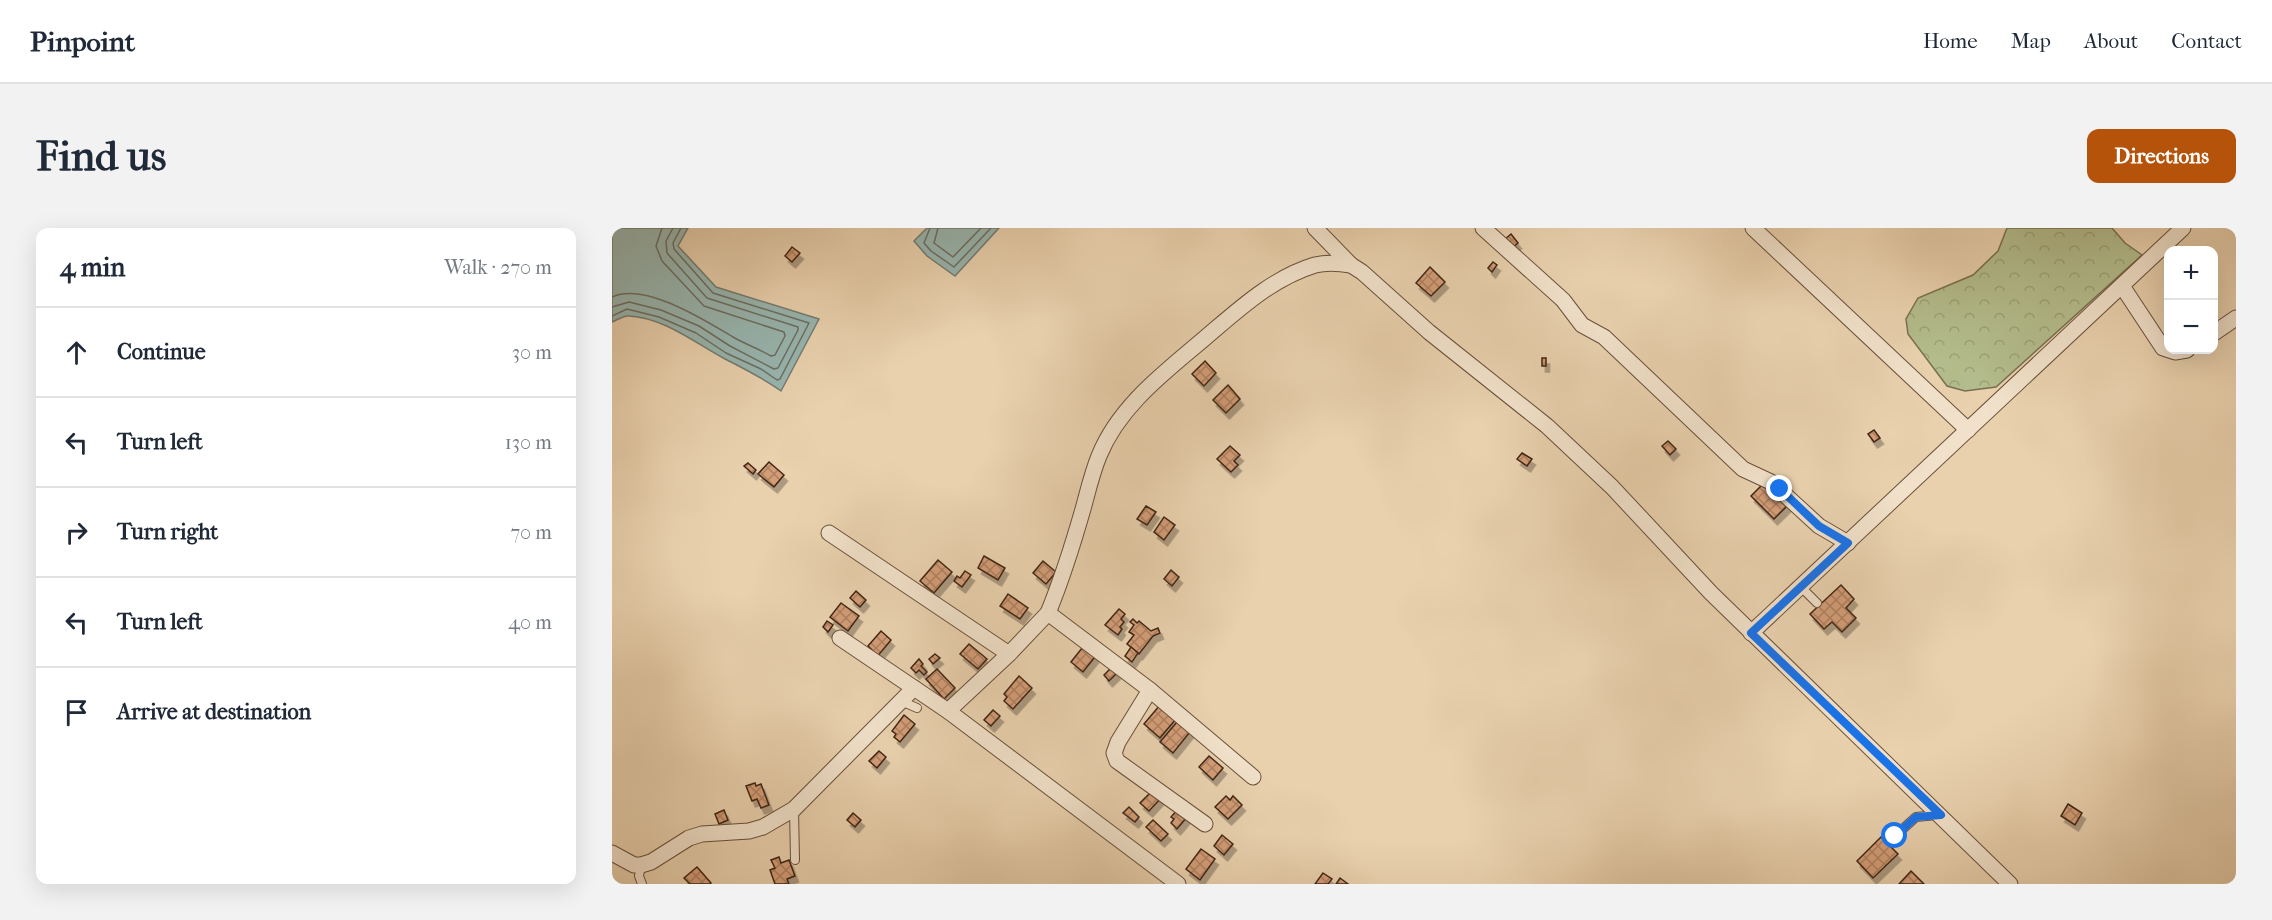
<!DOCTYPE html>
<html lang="en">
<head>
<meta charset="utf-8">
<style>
  body { margin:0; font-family:"IM FELL French Canon",serif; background:#f2f2f3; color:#1f2937 }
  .controls { position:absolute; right:18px; top:18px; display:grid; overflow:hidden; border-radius:12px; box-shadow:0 6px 24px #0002 }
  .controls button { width:54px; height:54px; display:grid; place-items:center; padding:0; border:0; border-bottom:2px solid #e0e1e3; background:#fff; color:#1f2937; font:30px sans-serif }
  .stop { position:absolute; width:18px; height:18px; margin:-14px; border:4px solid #1a73e8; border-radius:50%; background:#fff }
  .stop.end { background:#1a73e8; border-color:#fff; box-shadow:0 2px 6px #0008 }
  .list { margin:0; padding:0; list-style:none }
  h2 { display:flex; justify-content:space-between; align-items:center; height:78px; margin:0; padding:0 24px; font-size:26px }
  h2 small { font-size:20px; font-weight:400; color:#747a83 }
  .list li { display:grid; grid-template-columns:39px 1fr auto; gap:18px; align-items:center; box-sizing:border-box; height:90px; padding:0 24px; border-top:2px solid #e0e1e3 }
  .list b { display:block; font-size:22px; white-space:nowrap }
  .list em { font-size:20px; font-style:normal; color:#747a83 }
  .icon { flex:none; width:33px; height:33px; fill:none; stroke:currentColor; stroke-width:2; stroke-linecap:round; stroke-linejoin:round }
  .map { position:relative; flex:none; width:1624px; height:656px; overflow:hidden; border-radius:12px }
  header { display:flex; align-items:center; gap:36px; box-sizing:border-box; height:84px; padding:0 30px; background:#fff; border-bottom:2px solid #e0e1e3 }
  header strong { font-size:28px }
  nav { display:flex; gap:33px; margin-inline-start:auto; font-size:21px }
  .intro { display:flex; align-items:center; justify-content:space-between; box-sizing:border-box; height:144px; padding:0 36px }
  h1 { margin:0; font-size:42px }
  .button { padding:15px 27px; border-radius:12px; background:#b45309; color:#fff; font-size:21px; font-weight:700 }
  main { display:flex; gap:36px; padding:0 36px }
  aside { flex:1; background:#fff; border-radius:12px; box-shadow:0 6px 24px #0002 }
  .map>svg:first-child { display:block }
</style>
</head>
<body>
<header>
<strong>Pinpoint</strong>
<nav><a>Home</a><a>Map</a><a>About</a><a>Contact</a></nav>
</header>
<div class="intro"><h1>Find us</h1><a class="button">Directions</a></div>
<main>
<aside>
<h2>4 min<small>Walk · 270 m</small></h2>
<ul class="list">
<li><svg class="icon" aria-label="ahead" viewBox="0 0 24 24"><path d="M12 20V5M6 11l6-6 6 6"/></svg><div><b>Continue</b></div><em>30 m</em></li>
<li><svg class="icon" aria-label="left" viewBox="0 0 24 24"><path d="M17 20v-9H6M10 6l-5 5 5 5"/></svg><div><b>Turn left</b></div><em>130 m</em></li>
<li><svg class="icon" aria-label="right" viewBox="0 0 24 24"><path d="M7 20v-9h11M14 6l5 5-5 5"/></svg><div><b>Turn right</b></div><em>70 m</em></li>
<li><svg class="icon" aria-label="left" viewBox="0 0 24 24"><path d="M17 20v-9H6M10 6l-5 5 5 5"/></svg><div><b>Turn left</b></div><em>40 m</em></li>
<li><svg class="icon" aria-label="arrive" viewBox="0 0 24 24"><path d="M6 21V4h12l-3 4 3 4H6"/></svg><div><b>Arrive at destination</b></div></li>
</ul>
</aside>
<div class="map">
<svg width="1624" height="656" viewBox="0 0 1624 656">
  <defs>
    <pattern id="forest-crowns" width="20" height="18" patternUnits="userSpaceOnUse" patternTransform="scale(1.5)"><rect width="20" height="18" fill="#b3bc8c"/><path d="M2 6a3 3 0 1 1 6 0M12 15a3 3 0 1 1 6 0" fill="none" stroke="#9ba178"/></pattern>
    <pattern id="building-cross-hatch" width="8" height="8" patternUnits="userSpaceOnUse" patternTransform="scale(1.5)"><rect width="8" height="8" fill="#d39d77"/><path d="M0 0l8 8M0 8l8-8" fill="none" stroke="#ad8060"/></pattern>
    <filter id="shadow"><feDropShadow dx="3.5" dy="6" stdDeviation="0" flood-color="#0004"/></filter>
  </defs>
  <rect width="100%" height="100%" fill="#e9d1ae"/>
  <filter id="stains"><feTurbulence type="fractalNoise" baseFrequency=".00333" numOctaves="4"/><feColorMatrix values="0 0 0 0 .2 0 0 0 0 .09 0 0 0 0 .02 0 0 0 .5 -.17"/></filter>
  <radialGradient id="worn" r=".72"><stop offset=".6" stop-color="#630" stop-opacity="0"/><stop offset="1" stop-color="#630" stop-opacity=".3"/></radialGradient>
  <path fill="url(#forest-crowns)" stroke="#7a7050" stroke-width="1.5" d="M1395,0H1500L1513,15L1530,27L1384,159L1353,163L1335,158L1296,106L1294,91L1306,70L1361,47L1386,23Z"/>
  <g fill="#98b6b0" stroke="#757c72" stroke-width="1.5">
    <path d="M0,0H76L66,18L104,59L207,91L169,163C151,150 133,141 113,131C83,115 53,90 17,88C12,87 5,92 0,94Z"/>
    <path d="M315,0H387L343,48L315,28L302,13Z"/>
  </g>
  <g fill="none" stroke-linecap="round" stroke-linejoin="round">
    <g stroke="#6c6e62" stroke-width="1.5">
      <path d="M318,0L312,15L319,23L342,39L379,0"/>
      <path d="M326,0L322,15L341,29L369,0"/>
      <path d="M0,69C33,54 92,92 121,109C133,116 147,121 159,128L163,127L173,108L172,104L92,78L50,33L44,18L50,0"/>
      <path d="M0,79L17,74L49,82L87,98L118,118L162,141L166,140L186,102V99L95,70L55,25L54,13L61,0"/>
      <path d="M0,88L15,81L47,89L84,105L114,125L149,141L165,152L168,151L197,95L101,65L62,21L61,15L69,0"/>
    </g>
  </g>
  <g fill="url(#building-cross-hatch)" stroke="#402514" stroke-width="1.5" filter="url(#shadow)">
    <path d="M899,6L906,15L899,21L892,12Z"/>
    <path d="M180,19L188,25L180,34L173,28Z"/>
    <path d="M881,34L885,37L880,44L876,40Z"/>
    <path d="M818,39L833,54L819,68L804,55Z"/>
    <rect x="930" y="130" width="4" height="8"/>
    <path d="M593,133L604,145L592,158L580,146Z"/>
    <path d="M616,157L628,171L614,185L601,172Z"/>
    <path d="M1262,202L1268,210L1262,214L1256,206Z"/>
    <path d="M1056,213L1064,221L1058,227L1050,218Z"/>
    <path d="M618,218L628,227L622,233L626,237L619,244L605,231Z"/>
    <path d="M910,225L920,231L915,238L905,231Z"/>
    <path d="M157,234L172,247L162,259L146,246Z"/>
    <path d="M136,235L144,242L141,246L132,238Z"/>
    <path d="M1151,256L1178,275L1162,291L1139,268Z"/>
    <path d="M534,278L544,284L535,297L525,291Z"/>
    <path d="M552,289L563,297L552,312L542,304Z"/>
    <path d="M372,328L393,340L386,352L366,340Z"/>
    <path d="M326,332L340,344L322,365L308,353Z"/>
    <path d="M431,333L444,344L434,356L421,345Z"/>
    <path d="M559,342L567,349L560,358L552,351Z"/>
    <path d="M353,343L359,347L350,359L342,353L345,348L348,350Z"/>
    <path d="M1229,357L1242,371L1234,380L1244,390L1230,404L1220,394L1212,401L1198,386Z"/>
    <path d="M244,363L254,372L248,379L238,370Z"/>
    <path d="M396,366L416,380L408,391L388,378Z"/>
    <path d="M229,375L247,388L236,403L218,389Z"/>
    <path d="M507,381L513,386L509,391L512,394L508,399L510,401L506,407L493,397Z"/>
    <path d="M521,391L525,395L527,393L539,403L546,400L548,405L541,408L527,426L515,416L522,407L517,404L522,397L518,394Z"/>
    <path d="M215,393L221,397L216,404L211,399Z"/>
    <path d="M269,403L279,412L264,430L258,424L260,422L256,418Z"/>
    <path d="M474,415L486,425L471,444L459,434Z"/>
    <path d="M357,416L375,431L366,441L348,426Z"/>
    <path d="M519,419L526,425L520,434L513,428Z"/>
    <path d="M323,426L328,430L321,436L317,431Z"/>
    <path d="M307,431L311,436L309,438L315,444L312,447L307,442L304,445L299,440Z"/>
    <path d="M499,440L505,445L497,453L492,447Z"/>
    <path d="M325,441L343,460L332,471L314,451Z"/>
    <path d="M407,448L420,460L401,481L392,473L395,469L392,466Z"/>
    <path d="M548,477L564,491L548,510L532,496Z"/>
    <path d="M381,482L388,488L379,498L372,492Z"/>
    <path d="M292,487L303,496L288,514L282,509L284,506L280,503Z"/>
    <path d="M565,494L578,504L561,525L548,514Z"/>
    <path d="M267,523L274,529L265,540L257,533Z"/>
    <path d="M597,528L611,540L601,552L587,539Z"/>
    <path d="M143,555L144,558L149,556L157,577L149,580L145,571L140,573L134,558Z"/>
    <path d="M542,561L550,569L537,583L528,575Z"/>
    <path d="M614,568L618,572L621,568L630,577L616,591L603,579Z"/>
    <path d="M1456,576L1470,585L1463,597L1449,588Z"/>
    <path d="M517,579L527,589L523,594L511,585Z"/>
    <path d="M566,581L575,589L565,601L559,595L562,591L559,589Z"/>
    <path d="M112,582L116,592L107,596L103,586Z"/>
    <path d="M241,585L249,592L243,599L235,592Z"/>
    <path d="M541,592L556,606L549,613L534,599Z"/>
    <path d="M610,607L621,616L612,627L602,618Z"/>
    <path d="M1269,609L1286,626L1261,650L1245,633Z"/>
    <path d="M589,621L603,631L588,652L574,641Z"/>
    <path d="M167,629L169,635L177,632L183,648L175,651L177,656H163L158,642L163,640L159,632Z"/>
    <path d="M85,639L99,655L98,656H78L72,650Z"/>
    <path d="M1299,643L1312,656H1287Z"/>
    <path d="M711,645L720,651L716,656H703Z"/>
    <path d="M728,650L736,656H724Z"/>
  </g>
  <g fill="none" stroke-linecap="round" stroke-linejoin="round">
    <g stroke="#6a503a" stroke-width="10">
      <g id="service">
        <path d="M1189,359L1205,375"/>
        <path d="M289,473L305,480"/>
        <path d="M182,581L183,632"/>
        <path d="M1283,608L1304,589L1325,587"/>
        <path d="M29,637L27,648L30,656"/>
      </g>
    </g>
    <g stroke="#6a503a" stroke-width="17">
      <g id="minor">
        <path d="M703,0L739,37L750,44L817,104L935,198L1000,259L1099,365L1398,656"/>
        <path d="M871,0L951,72L970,97L992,109L1131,241L1159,254L1207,298L1236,315"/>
        <path d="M1141,0L1356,202"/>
        <path d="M1510,58L1551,120L1563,124L1575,122"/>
        <path d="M1602,105L1624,90"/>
        <path d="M217,305L397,426"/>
        <path d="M1139,405L1571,0"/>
        <path d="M228,410L336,483L397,426L436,385"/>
        <path d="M538,462L641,549"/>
        <path d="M336,483L566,656"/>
        <path d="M593,596L505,533L502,525L506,514L538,462L436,385C450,351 461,316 471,281C476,263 480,245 487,228C507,178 553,144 593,110C626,82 660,50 703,37C715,34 727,35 739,37"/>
        <path d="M0,625L22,637H29L39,634L77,610L90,606L137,603L151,599L182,581L302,460"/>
      </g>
    </g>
    <use href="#service" stroke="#f1e1ca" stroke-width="8"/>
    <use href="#minor" stroke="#f1e1ca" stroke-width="15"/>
  </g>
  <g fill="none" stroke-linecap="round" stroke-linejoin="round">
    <path stroke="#1a73e8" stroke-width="8" d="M1168,261L1207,298L1236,315L1139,405L1329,587L1304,589L1283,608"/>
  </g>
  <rect width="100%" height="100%" filter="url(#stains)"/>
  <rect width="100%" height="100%" fill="url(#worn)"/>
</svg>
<div class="controls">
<button>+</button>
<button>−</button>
</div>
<div class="stop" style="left:1283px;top:608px"></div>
<div class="stop end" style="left:1168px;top:261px"></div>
</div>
</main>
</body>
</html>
